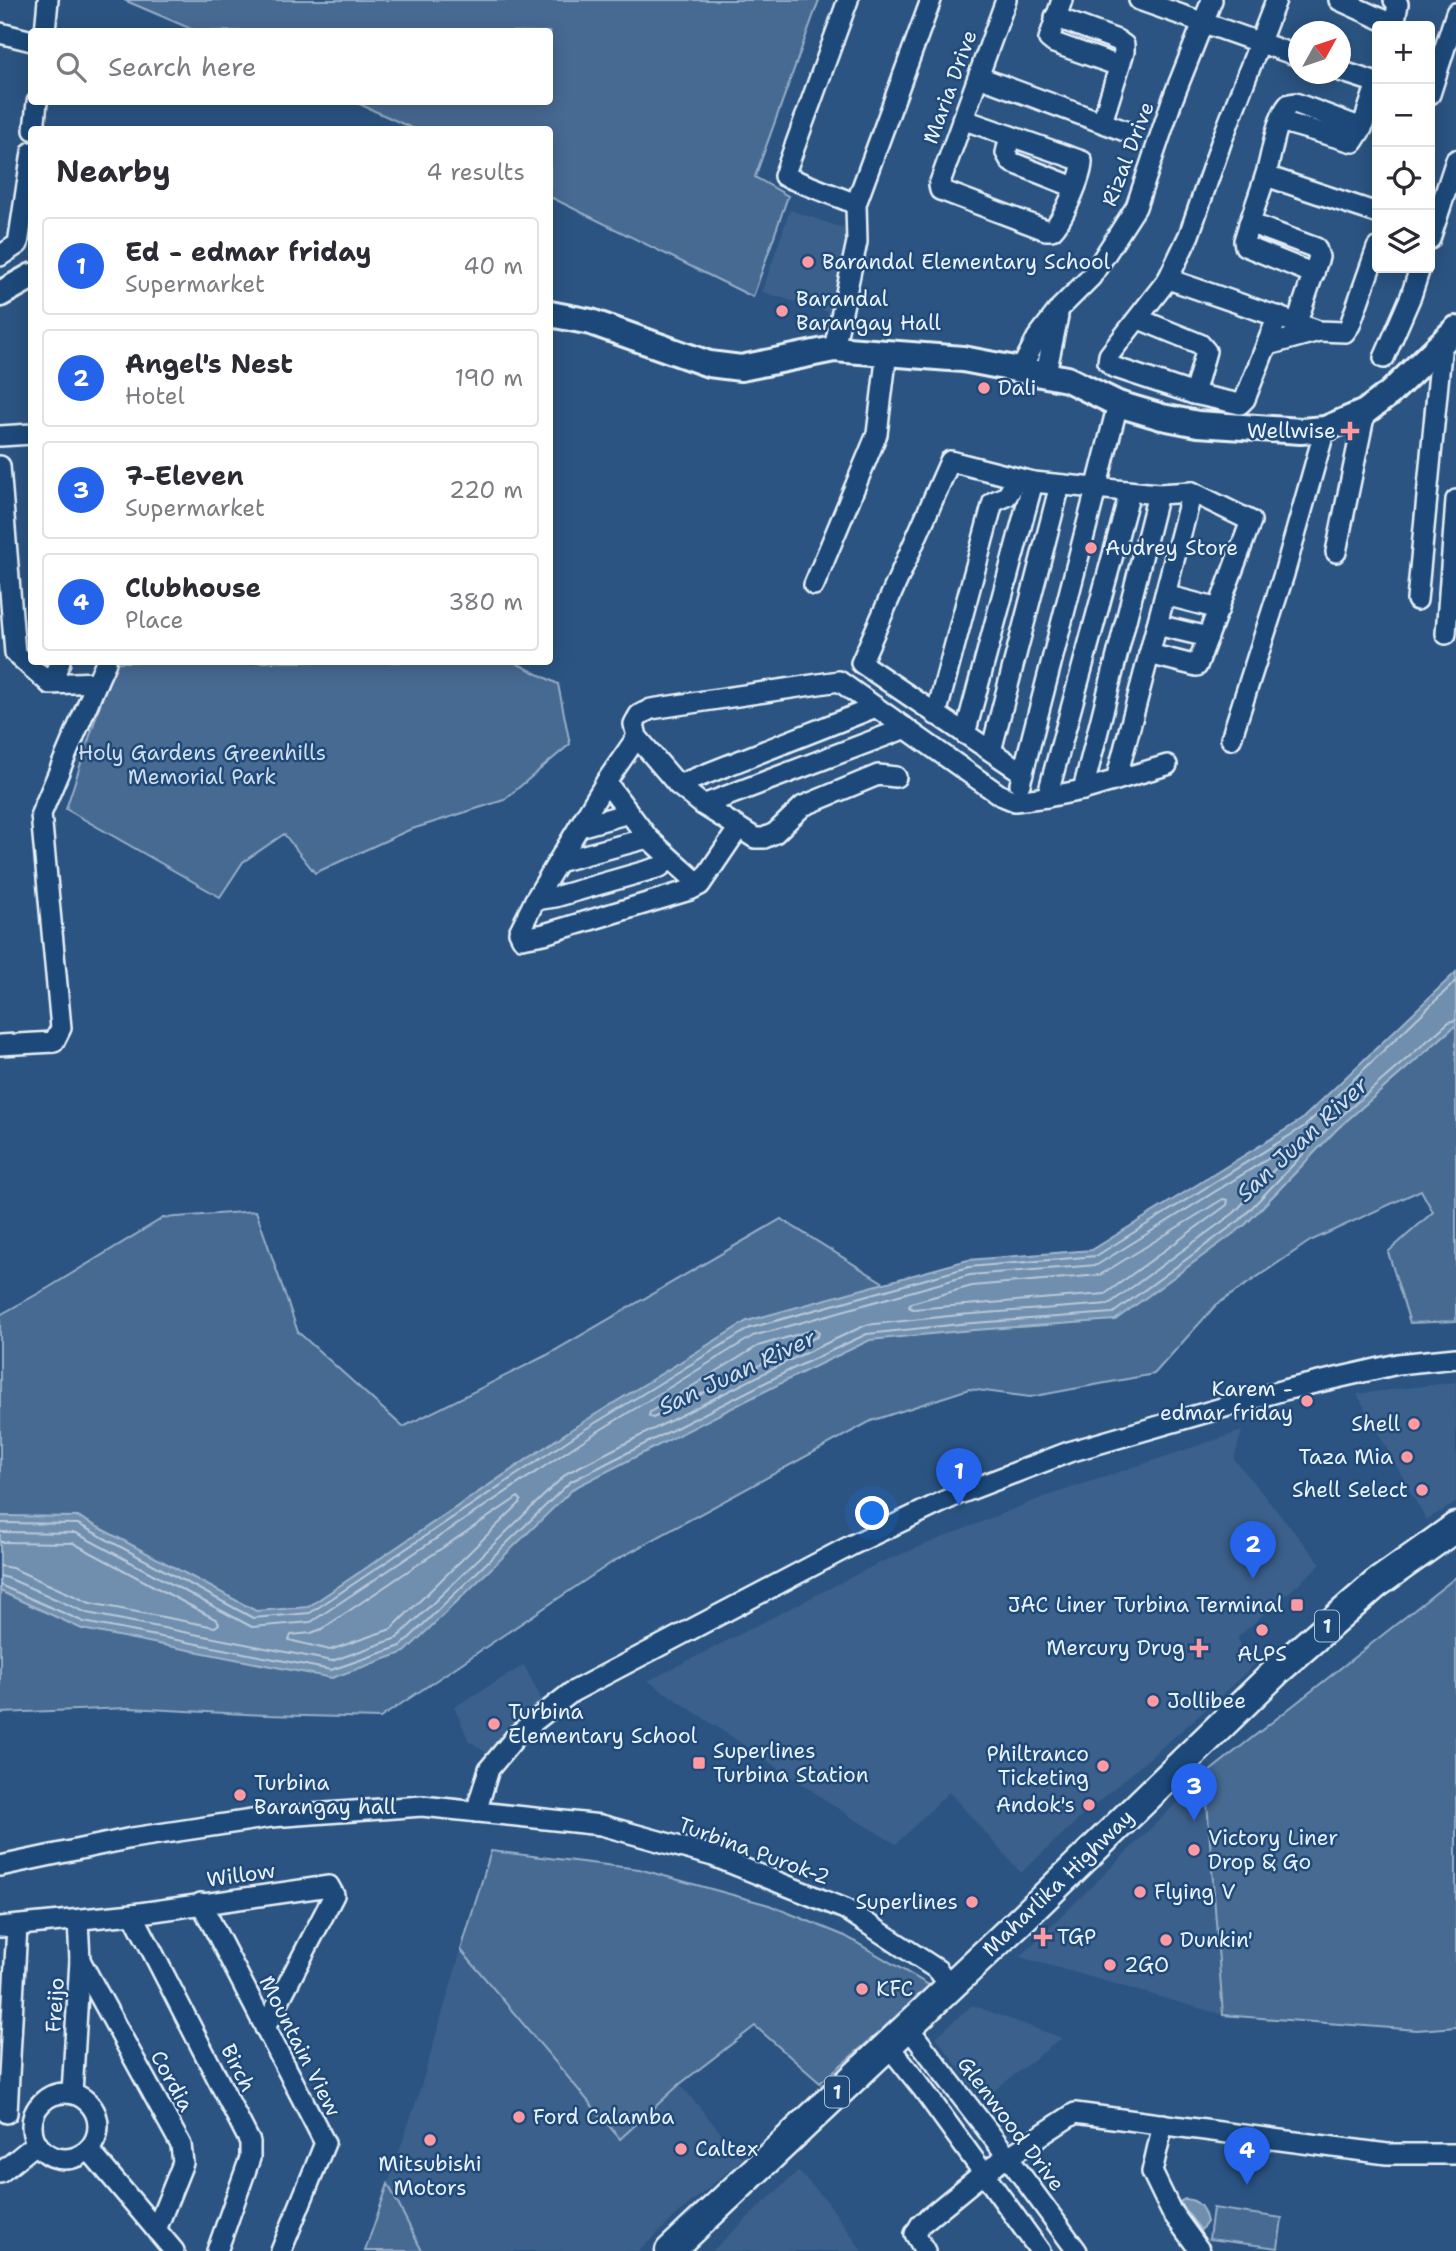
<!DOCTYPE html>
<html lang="en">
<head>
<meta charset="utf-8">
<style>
  body { margin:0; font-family:"Shantell Sans",sans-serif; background:#f2f2f3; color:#2b2b33 }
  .controls { position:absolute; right:21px; top:21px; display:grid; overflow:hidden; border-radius:7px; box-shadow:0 4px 18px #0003 }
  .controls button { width:63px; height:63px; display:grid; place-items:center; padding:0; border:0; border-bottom:2px solid #e1e1e2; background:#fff; color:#2b2b33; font:35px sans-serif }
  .compass { position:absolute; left:1288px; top:21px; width:63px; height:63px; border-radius:50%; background:#fff; box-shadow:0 4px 18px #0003; rotate:50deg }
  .you { position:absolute; left:873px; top:1514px; width:24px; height:24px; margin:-18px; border:5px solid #fff; border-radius:50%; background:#1a73e8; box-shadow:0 0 0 10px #1a73e833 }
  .badge { display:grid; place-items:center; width:46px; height:46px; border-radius:50%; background:#2563eb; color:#fff; font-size:23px; font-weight:700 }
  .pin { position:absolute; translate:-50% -58px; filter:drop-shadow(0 2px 4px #0008) }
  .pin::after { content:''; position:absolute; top:37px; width:24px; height:21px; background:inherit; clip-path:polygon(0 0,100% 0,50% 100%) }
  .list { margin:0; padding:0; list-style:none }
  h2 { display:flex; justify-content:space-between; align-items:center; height:91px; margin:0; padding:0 28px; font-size:30px }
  h2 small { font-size:23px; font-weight:400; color:#7c7c81 }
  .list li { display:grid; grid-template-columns:46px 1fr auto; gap:21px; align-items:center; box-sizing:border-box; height:98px; margin:0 14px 14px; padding:0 14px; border:2px solid #e1e1e2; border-radius:7px }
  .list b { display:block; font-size:26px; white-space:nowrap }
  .list p { margin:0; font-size:23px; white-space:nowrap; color:#7c7c81 }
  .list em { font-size:23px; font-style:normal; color:#7c7c81 }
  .icon { flex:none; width:38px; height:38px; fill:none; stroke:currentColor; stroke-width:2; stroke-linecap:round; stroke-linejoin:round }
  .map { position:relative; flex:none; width:1456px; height:2251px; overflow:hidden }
  .search { position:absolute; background:#fff; box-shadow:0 4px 18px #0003; left:28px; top:28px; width:525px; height:77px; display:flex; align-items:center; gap:18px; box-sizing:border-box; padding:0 24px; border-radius:7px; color:#7c7c81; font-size:26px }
  .panel { position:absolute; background:#fff; box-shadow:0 4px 18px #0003; left:28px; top:126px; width:525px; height:539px; border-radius:7px }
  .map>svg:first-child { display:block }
</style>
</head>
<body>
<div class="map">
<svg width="1456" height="2251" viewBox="0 0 1456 2251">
  <rect width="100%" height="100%" fill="#2b5482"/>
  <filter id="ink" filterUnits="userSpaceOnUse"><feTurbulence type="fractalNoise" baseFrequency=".0143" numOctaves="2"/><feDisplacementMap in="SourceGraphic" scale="14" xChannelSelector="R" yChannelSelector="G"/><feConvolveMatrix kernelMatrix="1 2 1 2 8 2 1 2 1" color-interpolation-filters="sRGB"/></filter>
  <g filter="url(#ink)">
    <g fill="#3a608b">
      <path d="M790,210L852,231L829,312L762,292Z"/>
      <path d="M1456,1382V1503L1426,1520L1357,1394Z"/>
      <path d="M1242,1431L1234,1459L1321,1564L1238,1637L1240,1647L1255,1664L1202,1713L1082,1816L1021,1873L949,1792L896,1844L854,1819L648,1681L877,1564L1041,1498Z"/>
      <path d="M524,1665L545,1706L491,1756L469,1741L454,1707Z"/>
      <path d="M1205,1775L1223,2015L1020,1957Z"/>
      <path d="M461,1950L620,2138L680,2084L743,2159L681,2211L639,2251H422L388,2184L418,2096Z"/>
      <path d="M972,2005L1062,2038L982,2100L936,2037Z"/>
      <path d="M798,2171L827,2201L862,2251H712Z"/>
    </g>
    <g fill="#476b93" stroke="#98aec6" stroke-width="2">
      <path d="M124,0H819L755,177L788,196L753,297L550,197V130L414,129L355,102H550V32L196,31Z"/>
      <path d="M114,662H514L558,684L570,744L504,800L409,830L315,873L284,834L243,862L220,897L66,809Z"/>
      <path d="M1456,1025V1321L1410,1323L1388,1252L1433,1212L1421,1190L1310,1241L1216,1305L1154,1374L1030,1397L969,1389L871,1421L614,1561L380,1718L266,1715L129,1708L0,1713V1315L48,1288L163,1218L256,1211L298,1332L403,1427L547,1355L781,1219L961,1331L1245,1225L1337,1129Z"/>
      <path d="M1456,1577V2027L1417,2030L1223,2015L1205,1775Z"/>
      <path d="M491,1851L639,1869L769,1905L845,1936L932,1987L820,2083L755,2026L680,2084L620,2139L461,1950Z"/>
      <path d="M388,2184L422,2251H365Z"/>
      <path d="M1213,2208L1282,2218L1278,2248L1209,2239Z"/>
    </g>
    <g fill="#708ead" stroke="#a0b6cb" stroke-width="2">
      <path d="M1456,972V1025L1337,1129L1245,1225L1115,1320L961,1331L870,1340L793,1377L574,1488L405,1652L332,1678L82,1629L0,1591V1516L79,1517L256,1611L308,1607L575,1427L747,1321L968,1260L1092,1250L1301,1120Z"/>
      <path d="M1185,2199C1199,2200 1204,2208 1207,2222L1201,2230L1179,2202Z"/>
    </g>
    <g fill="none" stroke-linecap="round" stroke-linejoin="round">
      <g stroke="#b8c9da" stroke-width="2">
        <path d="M1223,1199L1228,1200L1227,1205L1105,1294L913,1309L909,1307L911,1303L972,1286L1100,1275Z"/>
        <path d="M816,1329L819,1332L818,1336L653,1418L649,1416L650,1412L758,1346Z"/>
        <path d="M518,1497L521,1500L520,1503L391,1629L330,1650L289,1640L291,1635L311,1633L322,1629Z"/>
        <path d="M0,1523L78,1524L253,1618L310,1613L579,1433L750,1328L969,1267L1096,1256L1305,1126L1456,981"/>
        <path d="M0,1532L76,1533L252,1627L311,1622L584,1440L753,1336L970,1275L1097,1265L1290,1145L1295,1147L1234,1213L1109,1304L959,1315L866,1325L786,1362L567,1473L397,1638L332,1661L87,1613L8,1578L0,1576"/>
        <path d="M0,1542L73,1543L217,1620L219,1624L215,1627L90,1603L12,1568L0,1566"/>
        <path d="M0,1585L84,1622L331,1670L401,1646L570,1482L790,1370L867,1334L960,1324L1113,1313L1240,1220L1332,1124L1449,1022L1456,1020"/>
      </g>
      <g stroke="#e8f1f8" stroke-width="24">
        <g id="minor">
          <path d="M848,0L784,176L856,204"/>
          <path d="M1062,0L1049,39L1054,43L1119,66"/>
          <path d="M1139,0L1298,56"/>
          <path d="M1276,0L1222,140L1189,235L1168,279L1109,355L1108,362L1113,367L1194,394L1240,404L1245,399L1278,316"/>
          <path d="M1339,0L1394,25"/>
          <path d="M1055,17L1117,40L1124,45V52L1102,122"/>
          <path d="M1394,26L1398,4L1394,0"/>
          <path d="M45,32L48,0"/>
          <path d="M0,33L32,41"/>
          <path d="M979,77L1125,131"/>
          <path d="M1430,94L1456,13"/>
          <path d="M962,119L1082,161C1083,174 1063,220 1052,230H1046L946,192L940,190L939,185L1006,0"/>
          <path d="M1280,121L1353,142L1362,128L1377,83L1340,71"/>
          <path d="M34,130L37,102"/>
          <path d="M1010,136L1006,153L1011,162L1074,187"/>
          <path d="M1266,176L1377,213"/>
          <path d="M1249,223L1316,248L1319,257L1297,322"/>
          <path d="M1430,239L1456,160"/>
          <path d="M0,256L18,244L32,152"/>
          <path d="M1314,274L1245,246L1244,241C1250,219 1258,199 1265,177C1272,156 1275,120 1289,104L1295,103L1362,128"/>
          <path d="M1168,279L1319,331L1345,332L1350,325L1377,248"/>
          <path d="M1139,319L1200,344L1206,351L1194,394"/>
          <path d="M1268,345L1319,331"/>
          <path d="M834,349L857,242L856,204L931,0"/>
          <path d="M1384,358L1411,296L1420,268"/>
          <path d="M1021,369L1037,338L1060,308L1091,277L1136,207L1173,98L1212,0"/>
          <path d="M1046,373L1058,316"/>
          <path d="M0,436L32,434"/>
          <path d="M0,466L15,653L50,684L97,682L106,662"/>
          <path d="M1336,552L1365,412"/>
          <path d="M814,585L877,434L887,352"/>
          <path d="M1165,595L1219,609"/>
          <path d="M1417,600L1442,342"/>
          <path d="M1157,625L1208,637"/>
          <path d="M1446,634L1456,500"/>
          <path d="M50,684L60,662"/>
          <path d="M876,707L678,785L637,737L634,724L639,715L651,709L839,681C893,719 947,757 1000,795L1015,801L1047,797L1083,790L1167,765"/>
          <path d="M936,715L993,502L1007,496L1017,479"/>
          <path d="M965,734L1033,482"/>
          <path d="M1231,739L1284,574L1325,429"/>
          <path d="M991,751L1060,485"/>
          <path d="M1023,773L861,663L950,461L1033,482L1158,494L1192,492L1251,521L1197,666L1149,654"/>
          <path d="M1116,780L1192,492"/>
          <path d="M606,782L637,737"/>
          <path d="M1020,784L1118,404"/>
          <path d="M678,785L703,805L755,838H764L775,833L803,806L878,775L896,777"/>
          <path d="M1083,790L1158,494"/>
          <path d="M1047,797L1130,492"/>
          <path d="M703,805L906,728"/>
          <path d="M579,827L629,813"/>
          <path d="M558,862L648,838"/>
          <path d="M700,885L648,838L606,782L535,900L519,932L522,938L544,934L690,890L700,885L738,829"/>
          <path d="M535,900L555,897L660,867L670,859"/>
          <path d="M0,1045L54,1042L61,1028L41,814L97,682"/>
          <path d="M476,1812L489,1769L518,1734L572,1692L852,1545L959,1494L1069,1452L1284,1390L1398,1364L1456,1358"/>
          <path d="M0,1866L132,1838L271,1817L422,1806L601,1825L713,1856L845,1909L938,1970L950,1986"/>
          <path d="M201,1903L325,2143L281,2251"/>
          <path d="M133,1914L250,2142V2158L217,2251"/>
          <path d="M0,1927L133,1914L329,1886L334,1895L265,2028"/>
          <path d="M80,1960L181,2145L183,2163L156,2230"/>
          <path d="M907,2026L1008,2157L1077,2251"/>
          <path d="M887,2044L922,2088L1040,2251"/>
          <circle cx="65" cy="2126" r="33"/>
          <path d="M72,2093L80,1960L78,1920"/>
          <path d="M7,2113L17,1926"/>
          <path d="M1163,2124L1152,2172L1171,2211L1200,2251"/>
          <path d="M89,2150L174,2251"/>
          <path d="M0,2173L36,2144"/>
          <path d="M925,2251L915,2234L921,2224L982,2174L1075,2113L1387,2154H1456"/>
        </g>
      </g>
      <g stroke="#e8f1f8" stroke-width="30">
        <g id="major">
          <path d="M0,294L32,276"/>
          <path d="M550,314L591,322L709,364L741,368L834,349L963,359L1067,379L1118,404L1162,417L1198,424L1301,431L1325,429L1365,412L1390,393L1456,329"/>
        </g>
      </g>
      <g stroke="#e8f1f8" stroke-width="33">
        <path id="highway" d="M670,2251L1023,1918L1279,1669L1376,1584L1456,1527"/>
      </g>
      <use href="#minor" stroke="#1f4a7a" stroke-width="19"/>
      <use href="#major" stroke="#1f4a7a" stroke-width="24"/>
      <use href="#highway" stroke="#1f4a7a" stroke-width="28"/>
    </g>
  </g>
  <g fill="#ff9aa2" stroke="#1f4a7a" stroke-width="2.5">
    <circle cx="808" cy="262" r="7"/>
    <circle cx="782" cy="311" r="7"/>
    <circle cx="984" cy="388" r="7"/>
    <path d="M1346.5 420.5h7v7h7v7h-7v7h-7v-7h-7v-7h7z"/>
    <circle cx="1091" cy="548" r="7"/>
    <circle cx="1307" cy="1401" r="7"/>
    <circle cx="1414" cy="1424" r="7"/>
    <circle cx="1407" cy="1457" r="7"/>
    <circle cx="1422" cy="1490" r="7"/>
    <rect x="1290" y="1598" width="14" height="14" rx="3.5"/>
    <circle cx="1262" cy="1630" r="7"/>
    <path d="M1195.5 1637.5h7v7h7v7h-7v7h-7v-7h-7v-7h7z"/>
    <circle cx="1153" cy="1701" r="7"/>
    <circle cx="494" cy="1724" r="7"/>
    <rect x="692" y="1756" width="14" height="14" rx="3.5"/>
    <circle cx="1103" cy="1766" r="7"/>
    <circle cx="240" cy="1795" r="7"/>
    <circle cx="1089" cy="1805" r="7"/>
    <circle cx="1194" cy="1850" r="7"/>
    <circle cx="1140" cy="1892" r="7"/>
    <circle cx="972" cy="1902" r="7"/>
    <path d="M1039.5 1926.5h7v7h7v7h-7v7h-7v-7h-7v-7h7z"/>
    <circle cx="1166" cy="1940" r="7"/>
    <circle cx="1110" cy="1965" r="7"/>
    <circle cx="862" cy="1989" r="7"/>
    <circle cx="519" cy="2117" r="7"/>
    <circle cx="430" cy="2140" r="7"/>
    <circle cx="681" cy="2149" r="7"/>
  </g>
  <g text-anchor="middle" stroke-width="5" stroke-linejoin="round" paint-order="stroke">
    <g fill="#1f4a7a" stroke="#acbfd2" stroke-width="2">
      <rect x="1315" y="1610.5" width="24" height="31" rx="5"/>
      <rect x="825" y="2076.5" width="24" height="31" rx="5"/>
    </g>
    <g font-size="19" font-weight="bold" fill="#e8f1f8">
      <text x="1327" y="1633">1</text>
      <text x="837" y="2099">1</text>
    </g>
    <g font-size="21" fill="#e8f1f8" stroke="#1f4a7a">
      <text transform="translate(950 87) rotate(-70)" y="7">Maria Drive</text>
      <text transform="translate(1128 154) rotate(-69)" y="7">Rizal Drive</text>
      <text transform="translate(754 1851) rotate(20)" y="7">Turbina Purok-2</text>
      <text transform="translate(241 1875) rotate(-8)" y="7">Willow</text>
      <text transform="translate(1058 1883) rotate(-44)" y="7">Maharlika Highway</text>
      <text transform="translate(55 2005) rotate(-86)" y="7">Freijo</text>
      <text transform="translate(300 2046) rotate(63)" y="7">Mountain View</text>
      <text transform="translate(238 2068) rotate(63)" y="7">Birch</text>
      <text transform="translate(172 2081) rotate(61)" y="7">Cordia</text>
      <text transform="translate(1011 2124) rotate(53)" y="7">Glenwood Drive</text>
    </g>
    <g font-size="21" fill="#e8f1f8" stroke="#1f4a7a" text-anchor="start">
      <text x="822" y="269">Barandal Elementary School</text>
      <text x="796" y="306">Barandal<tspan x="796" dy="24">Barangay Hall</tspan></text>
      <text x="998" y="395">Dali</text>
      <text x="1336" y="438" text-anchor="end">Wellwise</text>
      <text x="1105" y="555">Audrey Store</text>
      <text x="1293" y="1396" text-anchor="end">Karem -<tspan x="1293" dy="24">edmar friday</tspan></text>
      <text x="1400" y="1431" text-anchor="end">Shell</text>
      <text x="1393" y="1464" text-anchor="end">Taza Mia</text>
      <text x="1408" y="1497" text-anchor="end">Shell Select</text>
      <text x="1283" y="1612" text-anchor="end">JAC Liner Turbina Terminal</text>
      <text x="1185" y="1655" text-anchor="end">Mercury Drug</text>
      <text x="1262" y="1661" text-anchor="middle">ALPS</text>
      <text x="1167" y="1708">Jollibee</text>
      <text x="508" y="1719">Turbina<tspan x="508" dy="24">Elementary School</tspan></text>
      <text x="713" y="1758">Superlines<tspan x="713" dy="24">Turbina Station</tspan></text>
      <text x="1089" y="1761" text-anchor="end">Philtranco<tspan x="1089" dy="24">Ticketing</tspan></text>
      <text x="254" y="1790">Turbina<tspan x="254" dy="24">Barangay hall</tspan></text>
      <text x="1075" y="1812" text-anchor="end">Andok's</text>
      <text x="1208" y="1845">Victory Liner<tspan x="1208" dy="24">Drop &amp; Go</tspan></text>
      <text x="1154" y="1899">Flying V</text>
      <text x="958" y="1909" text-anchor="end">Superlines</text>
      <text x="1057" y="1944">TGP</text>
      <text x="1180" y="1947">Dunkin'</text>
      <text x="1124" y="1972">2GO</text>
      <text x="876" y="1996">KFC</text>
      <text x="533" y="2124">Ford Calamba</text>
      <text x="695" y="2156">Caltex</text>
      <text x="430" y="2171" text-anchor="middle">Mitsubishi<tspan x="430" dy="24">Motors</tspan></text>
    </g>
    <g font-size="21" fill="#d0dde9" stroke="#1f4a7a">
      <text x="202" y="760">Holy Gardens Greenhills<tspan x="202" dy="24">Memorial Park</tspan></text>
    </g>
    <g font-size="23" font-style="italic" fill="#d0dde9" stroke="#1f4a7a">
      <text transform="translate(1302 1139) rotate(-43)" y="8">San Juan River</text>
      <text transform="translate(737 1372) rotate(-25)" y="8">San Juan River</text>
    </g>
  </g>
</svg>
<div class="controls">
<button>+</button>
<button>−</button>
<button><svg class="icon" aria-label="locate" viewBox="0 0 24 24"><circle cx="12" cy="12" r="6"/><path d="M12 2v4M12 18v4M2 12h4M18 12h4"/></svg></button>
<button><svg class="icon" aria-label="layers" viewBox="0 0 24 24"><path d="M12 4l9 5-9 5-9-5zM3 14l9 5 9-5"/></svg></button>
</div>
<svg class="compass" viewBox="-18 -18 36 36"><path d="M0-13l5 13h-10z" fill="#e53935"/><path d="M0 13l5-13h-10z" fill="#7c7c81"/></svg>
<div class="you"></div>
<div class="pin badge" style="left:959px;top:1506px">1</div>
<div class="pin badge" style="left:1253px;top:1579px">2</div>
<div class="pin badge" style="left:1194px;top:1821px">3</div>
<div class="pin badge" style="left:1247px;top:2185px">4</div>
<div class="search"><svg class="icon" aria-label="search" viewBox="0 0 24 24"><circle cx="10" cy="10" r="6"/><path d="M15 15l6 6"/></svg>Search here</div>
<section class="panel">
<h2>Nearby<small>4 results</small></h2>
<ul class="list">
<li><span class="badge">1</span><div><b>Ed - edmar friday</b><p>Supermarket</p></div><em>40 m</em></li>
<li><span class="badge">2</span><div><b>Angel's Nest</b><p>Hotel</p></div><em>190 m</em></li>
<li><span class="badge">3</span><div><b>7-Eleven</b><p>Supermarket</p></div><em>220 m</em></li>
<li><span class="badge">4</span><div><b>Clubhouse</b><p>Place</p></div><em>380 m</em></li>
</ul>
</section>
</div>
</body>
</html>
